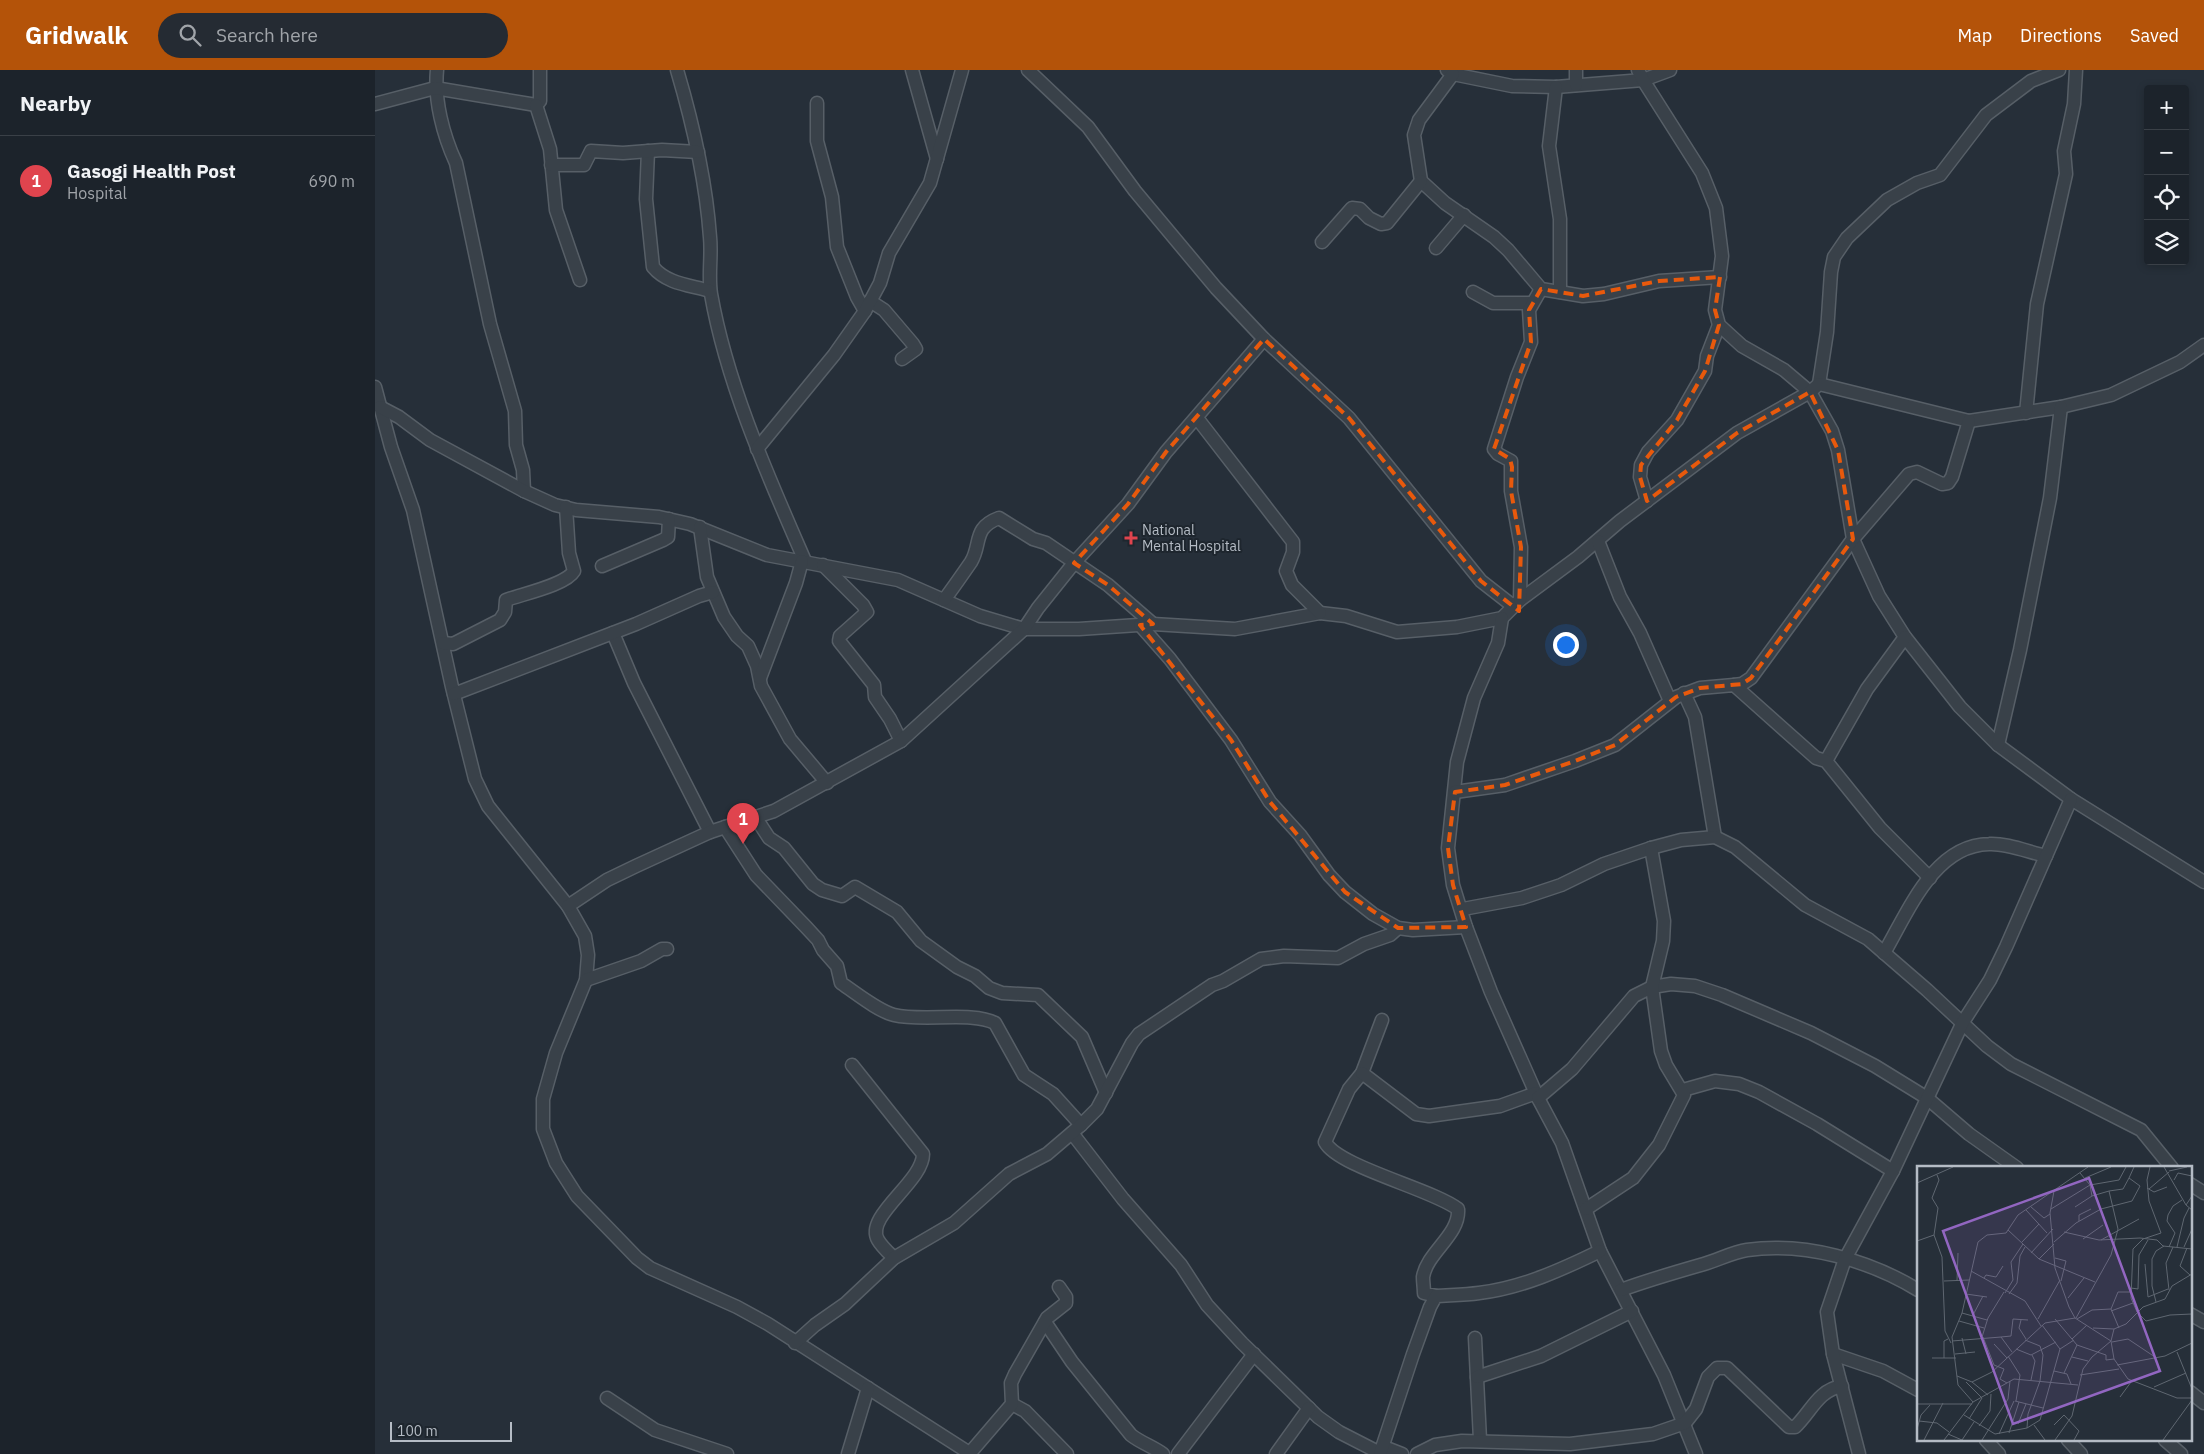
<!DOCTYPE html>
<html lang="en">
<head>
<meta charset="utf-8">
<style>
  body { margin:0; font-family:"IBM Plex Sans",sans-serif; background:#252b33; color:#f1f3f6 }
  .controls { position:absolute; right:15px; top:15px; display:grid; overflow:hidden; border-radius:5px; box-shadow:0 2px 8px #0003 }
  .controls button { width:45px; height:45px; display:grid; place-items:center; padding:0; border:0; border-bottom:1px solid #3a4047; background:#1c232b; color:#f1f3f6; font:25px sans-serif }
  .scale { position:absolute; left:15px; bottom:12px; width:122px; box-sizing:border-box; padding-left:5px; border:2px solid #b5bcc5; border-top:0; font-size:14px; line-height:18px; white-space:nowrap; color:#b5bcc5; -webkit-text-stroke:4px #1e262e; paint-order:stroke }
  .you { position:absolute; left:1190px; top:574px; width:18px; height:18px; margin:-12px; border:4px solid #fff; border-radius:50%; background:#1a73e8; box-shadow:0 0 0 8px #1a73e833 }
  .badge { display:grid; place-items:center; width:32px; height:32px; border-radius:50%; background:#b45309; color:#fff; font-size:16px; font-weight:700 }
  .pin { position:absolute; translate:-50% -41px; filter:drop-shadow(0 1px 2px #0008) }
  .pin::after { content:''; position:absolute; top:26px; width:18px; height:15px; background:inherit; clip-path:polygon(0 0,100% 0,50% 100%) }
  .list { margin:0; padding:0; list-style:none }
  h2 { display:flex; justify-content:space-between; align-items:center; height:65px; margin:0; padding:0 20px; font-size:21px }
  h2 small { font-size:16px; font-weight:400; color:#a0a4a9 }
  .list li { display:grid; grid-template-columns:32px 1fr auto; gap:15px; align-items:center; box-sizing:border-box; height:90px; padding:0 20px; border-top:1px solid #3a4047 }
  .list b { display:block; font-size:19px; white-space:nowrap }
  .list p { margin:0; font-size:16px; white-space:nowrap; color:#a0a4a9 }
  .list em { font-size:16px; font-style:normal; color:#a0a4a9 }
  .icon { flex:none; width:28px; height:28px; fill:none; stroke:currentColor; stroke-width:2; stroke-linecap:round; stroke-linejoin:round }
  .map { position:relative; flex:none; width:1829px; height:1384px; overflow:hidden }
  header { display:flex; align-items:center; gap:30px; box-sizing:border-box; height:70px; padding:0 25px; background:#b45309; color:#fff }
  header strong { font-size:24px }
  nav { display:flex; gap:28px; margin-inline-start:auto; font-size:18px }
  .search { width:350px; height:45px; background:#252b33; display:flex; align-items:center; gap:12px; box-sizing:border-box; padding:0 18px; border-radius:28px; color:#a0a4a9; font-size:19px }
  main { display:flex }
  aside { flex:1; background:#1c232b }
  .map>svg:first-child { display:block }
</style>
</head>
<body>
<header>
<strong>Gridwalk</strong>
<div class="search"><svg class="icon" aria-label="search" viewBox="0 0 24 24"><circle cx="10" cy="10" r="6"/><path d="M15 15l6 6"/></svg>Search here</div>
<nav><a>Map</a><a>Directions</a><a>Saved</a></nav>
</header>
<main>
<aside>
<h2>Nearby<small></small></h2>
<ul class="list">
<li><span class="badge" style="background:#e0444e">1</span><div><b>Gasogi Health Post</b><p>Hospital</p></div><em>690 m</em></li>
</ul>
</aside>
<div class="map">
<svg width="1829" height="1384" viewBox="0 0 1829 1384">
  <rect width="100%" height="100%" fill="#262f39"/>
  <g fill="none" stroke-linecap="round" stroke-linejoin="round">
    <g stroke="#575f67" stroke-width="15">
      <g id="minor">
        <path d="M62,0C59,30 68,65 81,93L115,254L140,341L141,375L148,400L149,421"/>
        <path d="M302,0C318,54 331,111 335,167C337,186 333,205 336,224C352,315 393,406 430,491"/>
        <path d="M537,0L562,89"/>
        <path d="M653,0L713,57L760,121L841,218L889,269L974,348L1106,511L1138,536"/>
        <path d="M1072,0L1078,4L1137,16L1181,17L1268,10L1295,0"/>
        <path d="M1263,0L1268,10L1327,103L1341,138L1347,186L1340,240L1344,255L1367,276L1409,300L1435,322L1457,361L1463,380L1478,469L1504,526L1530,567L1585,637L1623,675L1696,729L1829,812"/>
        <path d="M1078,4L1044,50L1039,65L1046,111L1070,133L1119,167L1133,180L1166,219L1208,226L1229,224L1284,211L1345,207"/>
        <path d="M1201,15V0"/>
        <path d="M1181,17L1174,76L1185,149V222"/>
        <path d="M442,33V71L457,127L462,177L482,227L490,241"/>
        <path d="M0,34L60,18L161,35L165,31V0"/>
        <path d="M161,35L175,79L181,140L205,210"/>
        <path d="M273,81L271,129L278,197C292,214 315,215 335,221"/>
        <path d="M176,95H209L216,81L248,83L287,80L323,82"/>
        <path d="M947,172L977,138L985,139L994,148L1006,154L1012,153L1046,111"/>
        <path d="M1061,178L1089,145"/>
        <path d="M1098,222L1118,233H1156"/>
        <path d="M495,231L509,240L538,274L541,279L527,289"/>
        <path d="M1444,314L1452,262L1456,202L1459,187L1472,168L1512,130L1542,113L1565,105L1611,45L1656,11L1684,0"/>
        <path d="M0,317L16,377L38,440L77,617L100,709L113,736L193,836L210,866L213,885L211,910L181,983L168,1029V1059L181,1093L202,1126L262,1188L275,1198L362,1237L393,1254L596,1384"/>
        <path d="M5,337L24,347L55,370L149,421L180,435L201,440L284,447L315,454L392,485L523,510L605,546L649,559H704L778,554L860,559L945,543L971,546L1022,562L1082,557L1127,548L1145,530L1203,487L1245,451L1362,363L1435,322L1444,314L1594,351L1686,337L1736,325L1805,292L1829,275"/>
        <path d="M1651,343L1662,234L1691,104L1689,81L1699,34L1701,0"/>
        <path d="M822,348L918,472V482L911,501L917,515L945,543"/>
        <path d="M382,379L459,285L490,241L505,213L514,183L555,113L587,0"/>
        <path d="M1272,431L1265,407L1266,395L1273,382L1302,350L1330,301L1332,286L1344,255"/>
        <path d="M325,457L332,507L349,547L362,566L373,576L382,596L386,616L415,669L452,713"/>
        <path d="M1223,471L1245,527L1265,563L1295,631"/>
        <path d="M448,495L488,535L492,542L465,566L464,571L499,615L500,627L515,649L526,671"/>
        <path d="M227,496L288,470L293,467L294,449"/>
        <path d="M569,530C578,518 587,505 596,492C607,474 597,458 624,448L658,469L671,473L733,515L778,554"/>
        <path d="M1145,530L1146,477L1136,421V391L1123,384L1119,379L1142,307L1156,272L1154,240L1166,219"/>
        <path d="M1127,548L1123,573L1099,628L1082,692L1073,778L1078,815L1091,857L1116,922L1163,1028L1187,1073L1225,1181L1289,1305L1321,1384"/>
        <path d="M765,555L795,589L856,670L895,732L925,765L954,805L970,822L998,844L1023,858L1038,860L1091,857"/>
        <path d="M238,563L259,613L335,762"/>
        <path d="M68,573L78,574L125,550L130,542L131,530C147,524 191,515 199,501L194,483L191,437"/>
        <path d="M385,608L421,513L427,491"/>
        <path d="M1359,615L1367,614L1376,608L1478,469L1534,404L1542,402L1567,414L1573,413L1577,407L1594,351"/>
        <path d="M1309,623L1320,647L1340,767"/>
        <path d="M79,624L261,554L324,526L338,522"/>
        <path d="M1623,675L1645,580L1675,428L1686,337"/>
        <path d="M1451,691L1492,619L1530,567"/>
        <path d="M1080,722L1130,715L1200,691L1240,675L1301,627L1325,618L1359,615L1441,688L1451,691L1505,758L1555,808"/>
        <path d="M381,748L394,768L409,778L438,814L447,820L467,826L480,817L522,842L546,871L582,897L600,906L614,918L627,923L663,925L707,967L731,1023"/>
        <path d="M350,757L381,805L431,857L443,870L448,880L462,896L466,913C481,923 503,941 519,945C548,952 597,941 620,953L649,1005L678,1024L706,1055"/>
        <path d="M193,836L232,810L261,796L335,762L399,741L526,671L649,559L663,538L699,493L753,434L791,382L889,269"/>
        <path d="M1088,839L1147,828L1186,815L1229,794L1276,778L1306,770L1340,767L1360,777L1430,835L1493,869L1552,920L1612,976L1636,994L1766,1060L1797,1098"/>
        <path d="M1509,883C1533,842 1559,775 1614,774C1632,773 1653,782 1671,786"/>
        <path d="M211,910L266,891L287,879H292"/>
        <path d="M1007,950L987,1003L974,1019L950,1072C963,1097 1057,1119 1083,1139C1085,1165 1052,1182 1048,1207C1048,1212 1049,1218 1049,1223L1061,1226"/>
        <path d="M477,995L548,1084C548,1112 489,1146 503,1170C507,1177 514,1183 519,1188"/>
        <path d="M987,1003L1041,1044L1054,1046L1125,1036L1161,1023"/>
        <path d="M1308,1020L1340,1011L1364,1014L1384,1022L1442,1054L1518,1101"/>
        <path d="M1163,1028L1197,999L1259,926L1277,917L1296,914L1320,916L1347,925L1436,963L1500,996L1552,1028L1594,1064L1642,1098"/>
        <path d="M697,1063L748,1129L806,1195L832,1235L867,1273L943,1347L964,1362L1005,1383"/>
        <path d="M1815,1114L1829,1123"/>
        <path d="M1211,1139L1258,1108L1284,1075L1309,1025L1291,995L1286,981L1277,917L1288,871L1289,851L1276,778"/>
        <path d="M1246,1220C1273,1210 1301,1202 1329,1194C1343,1190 1358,1182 1372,1180C1430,1172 1494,1190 1543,1220"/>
        <path d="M1815,1244L1829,1252"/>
        <path d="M670,1252L697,1292L756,1365C766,1373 777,1376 788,1384"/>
        <path d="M1100,1268L1105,1370"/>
        <path d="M420,1273L440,1255L470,1234L519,1188L579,1153L634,1104L672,1084L706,1055L722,1039L757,973L764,964L837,915L848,911L886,889L909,886L963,888L989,874L1015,865L1023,858"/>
        <path d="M1458,1284L1508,1301L1543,1320"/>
        <path d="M1102,1307L1166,1286L1257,1241"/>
        <path d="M1815,1322L1829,1333"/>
        <path d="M232,1328L280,1360L352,1384"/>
        <path d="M637,1334L650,1341L692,1384"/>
        <path d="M1611,1370L1624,1384"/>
        <path d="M1693,1370L1706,1384"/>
        <path d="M1790,1370L1806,1384"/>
        <path d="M1009,1377L1027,1384"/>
        <path d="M595,1383L637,1334L636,1313L640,1304L672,1248L691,1233V1227L684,1217"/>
        <path d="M473,1384L493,1318"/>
        <path d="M803,1384L879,1284"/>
        <path d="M901,1384L934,1338"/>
        <path d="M1005,1384L1038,1284L1055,1237L1061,1226C1076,1225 1090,1225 1104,1223C1147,1218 1188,1199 1225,1181"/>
        <path d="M1042,1384L1060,1375L1087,1371L1195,1374L1278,1364L1310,1353L1321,1339L1333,1307L1342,1298H1352L1414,1357H1420C1436,1342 1443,1320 1467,1316"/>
        <path d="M1484,1384L1458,1284L1452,1242L1470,1189L1518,1101L1588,952L1615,910L1631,877L1696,729"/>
      </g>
    </g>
    <use href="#minor" stroke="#394149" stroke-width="12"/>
  </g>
  <path fill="none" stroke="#e8590c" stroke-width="4" stroke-dasharray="10 6" stroke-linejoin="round" d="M1345,207L1340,240L1344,255L1330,301L1302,350L1266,395L1265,407L1272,431L1362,363L1435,322L1463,380L1478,469L1376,608L1367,614L1325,618L1301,627L1240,675L1200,691L1130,715L1080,722L1073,778L1078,815L1091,857L1023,858L970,822L895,732L856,670L765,555L778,554L733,515L699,493L753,434L791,382L889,269L974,348L1106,511L1144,541L1146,477L1136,421L1137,397L1135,389L1119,379L1156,272L1154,240L1166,219L1208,226L1284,211Z"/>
  <path fill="#e0444e" stroke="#1e262e" stroke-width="2" d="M753.5 460.5h5v5h5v5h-5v5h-5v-5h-5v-5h5z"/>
  <g text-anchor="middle" stroke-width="4" stroke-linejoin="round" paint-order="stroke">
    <g font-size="14" fill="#b5bcc5" stroke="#1e262e" text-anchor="start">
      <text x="767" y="465">National<tspan x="767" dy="16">Mental Hospital</tspan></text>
    </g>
  </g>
  <g transform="translate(1542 1096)">
    <rect width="275" height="275" fill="#262f39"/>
    <path fill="none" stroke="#5f6771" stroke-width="1" d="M233,1L230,14L232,35L244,67L226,73L216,83L214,132L220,146L229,155L253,149L275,148M247,1L269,39M252,5L270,1M20,9L22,14L15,32L21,42L17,69L25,91L28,165L34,177M168,12L194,1M257,14L261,7L275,10M0,17L36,1M230,22L237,26L250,21M232,23L252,6M137,25L133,47L138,102L152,141L158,152L194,175M192,25L206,23L212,12M275,30L269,39L275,44M114,41L127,52L133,48M158,41L175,30M134,43L173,19L202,14L209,1M109,44L130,67M162,55V49L174,43M91,64L122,93L178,116M147,66L182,74L223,72L240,74L246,80L275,83M166,73L186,59M184,74L222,53M0,75L17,69M105,76L122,58M137,76L159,57L184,43L215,35L223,20L212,12L217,1M252,81L258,67L250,55L251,49L256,40L265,34M260,81L267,52L272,42M267,81L275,63M270,82L263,100L273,109M114,87L136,63M138,92L149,95L144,115M122,93L137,78M228,98L231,131L251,123M54,105L108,135L124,160M275,108L255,120L248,133L226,141L209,158L197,163L194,175L197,193L211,213L260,232H275M67,112L69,109L79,111L86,100M27,115L52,114M40,115L41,87M214,122L221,123L222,89L231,74M252,124L249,97L256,81M88,127L96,114L94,96L106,78M49,128L70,131M92,128L100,117L103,90L108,81M151,132L167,112M239,136L235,120V93L239,85L247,80M194,145L216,137M45,147L70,154M56,149L66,130M159,152L194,89L201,63L192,25L175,30L173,19L163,7M121,153L143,114M138,153L160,179L147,207M160,153L175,144L194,143M104,154L102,162L109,173M42,155L67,162M176,162L197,163M202,162L194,143L201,126H213M65,171L71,152L87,126M66,171L77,199L87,203L83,213L90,217M84,171L94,170L96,153L111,154M45,172L49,188M155,173L170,159M108,174L123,180L126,189L123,215L111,248L110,262M35,175L84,171L95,186M195,176L211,173L238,191M77,178L90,192M160,179L189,189V194L197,193M99,183L114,189L139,176M143,183L157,174M260,186L275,223M38,188L58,186M91,190L103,209L99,235M155,191L171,195M15,192H39M27,192V175L31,173M200,199L248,190L275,177M137,205L150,208L154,218M163,209L202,203M40,210L55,216L75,206L128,157L158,152M114,214L118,195L115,189M49,216L65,232L52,253M55,216L71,229M237,221L269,207M203,231L214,216M98,235L126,242M56,236L97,213L161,219M0,238H55M47,249L78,268L110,262L123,254L143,183L125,159M2,255L20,257L32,266M101,258L109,238M117,259L128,274M137,259L147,249L162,265L157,274M62,260L73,245L74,228M0,263L4,249L13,239M92,267L102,236M31,268L45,274L57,256M82,268L97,235M7,274L26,237M27,274L56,236L41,219L35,171L45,147L61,76L70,69L89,67L101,49L171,1M65,274L91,233L93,215M138,274L155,250L166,203L175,191L194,175M246,274L275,234"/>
    <path fill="#9266c1" fill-opacity="0.15" stroke="#9266c1" stroke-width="2.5" d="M172,12L243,205L96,258L26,65Z"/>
    <rect width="275" height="275" fill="none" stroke="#b5bcc5" stroke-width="2.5"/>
  </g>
</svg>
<div class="controls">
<button>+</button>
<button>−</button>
<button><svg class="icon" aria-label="locate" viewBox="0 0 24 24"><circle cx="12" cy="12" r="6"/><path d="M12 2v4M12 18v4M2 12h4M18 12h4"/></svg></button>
<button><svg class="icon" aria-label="layers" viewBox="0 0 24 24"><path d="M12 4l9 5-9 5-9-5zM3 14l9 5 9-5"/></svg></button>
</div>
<div class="scale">100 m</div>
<div class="you"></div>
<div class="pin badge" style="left:368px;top:774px;background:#e0444e">1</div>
</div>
</main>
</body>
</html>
